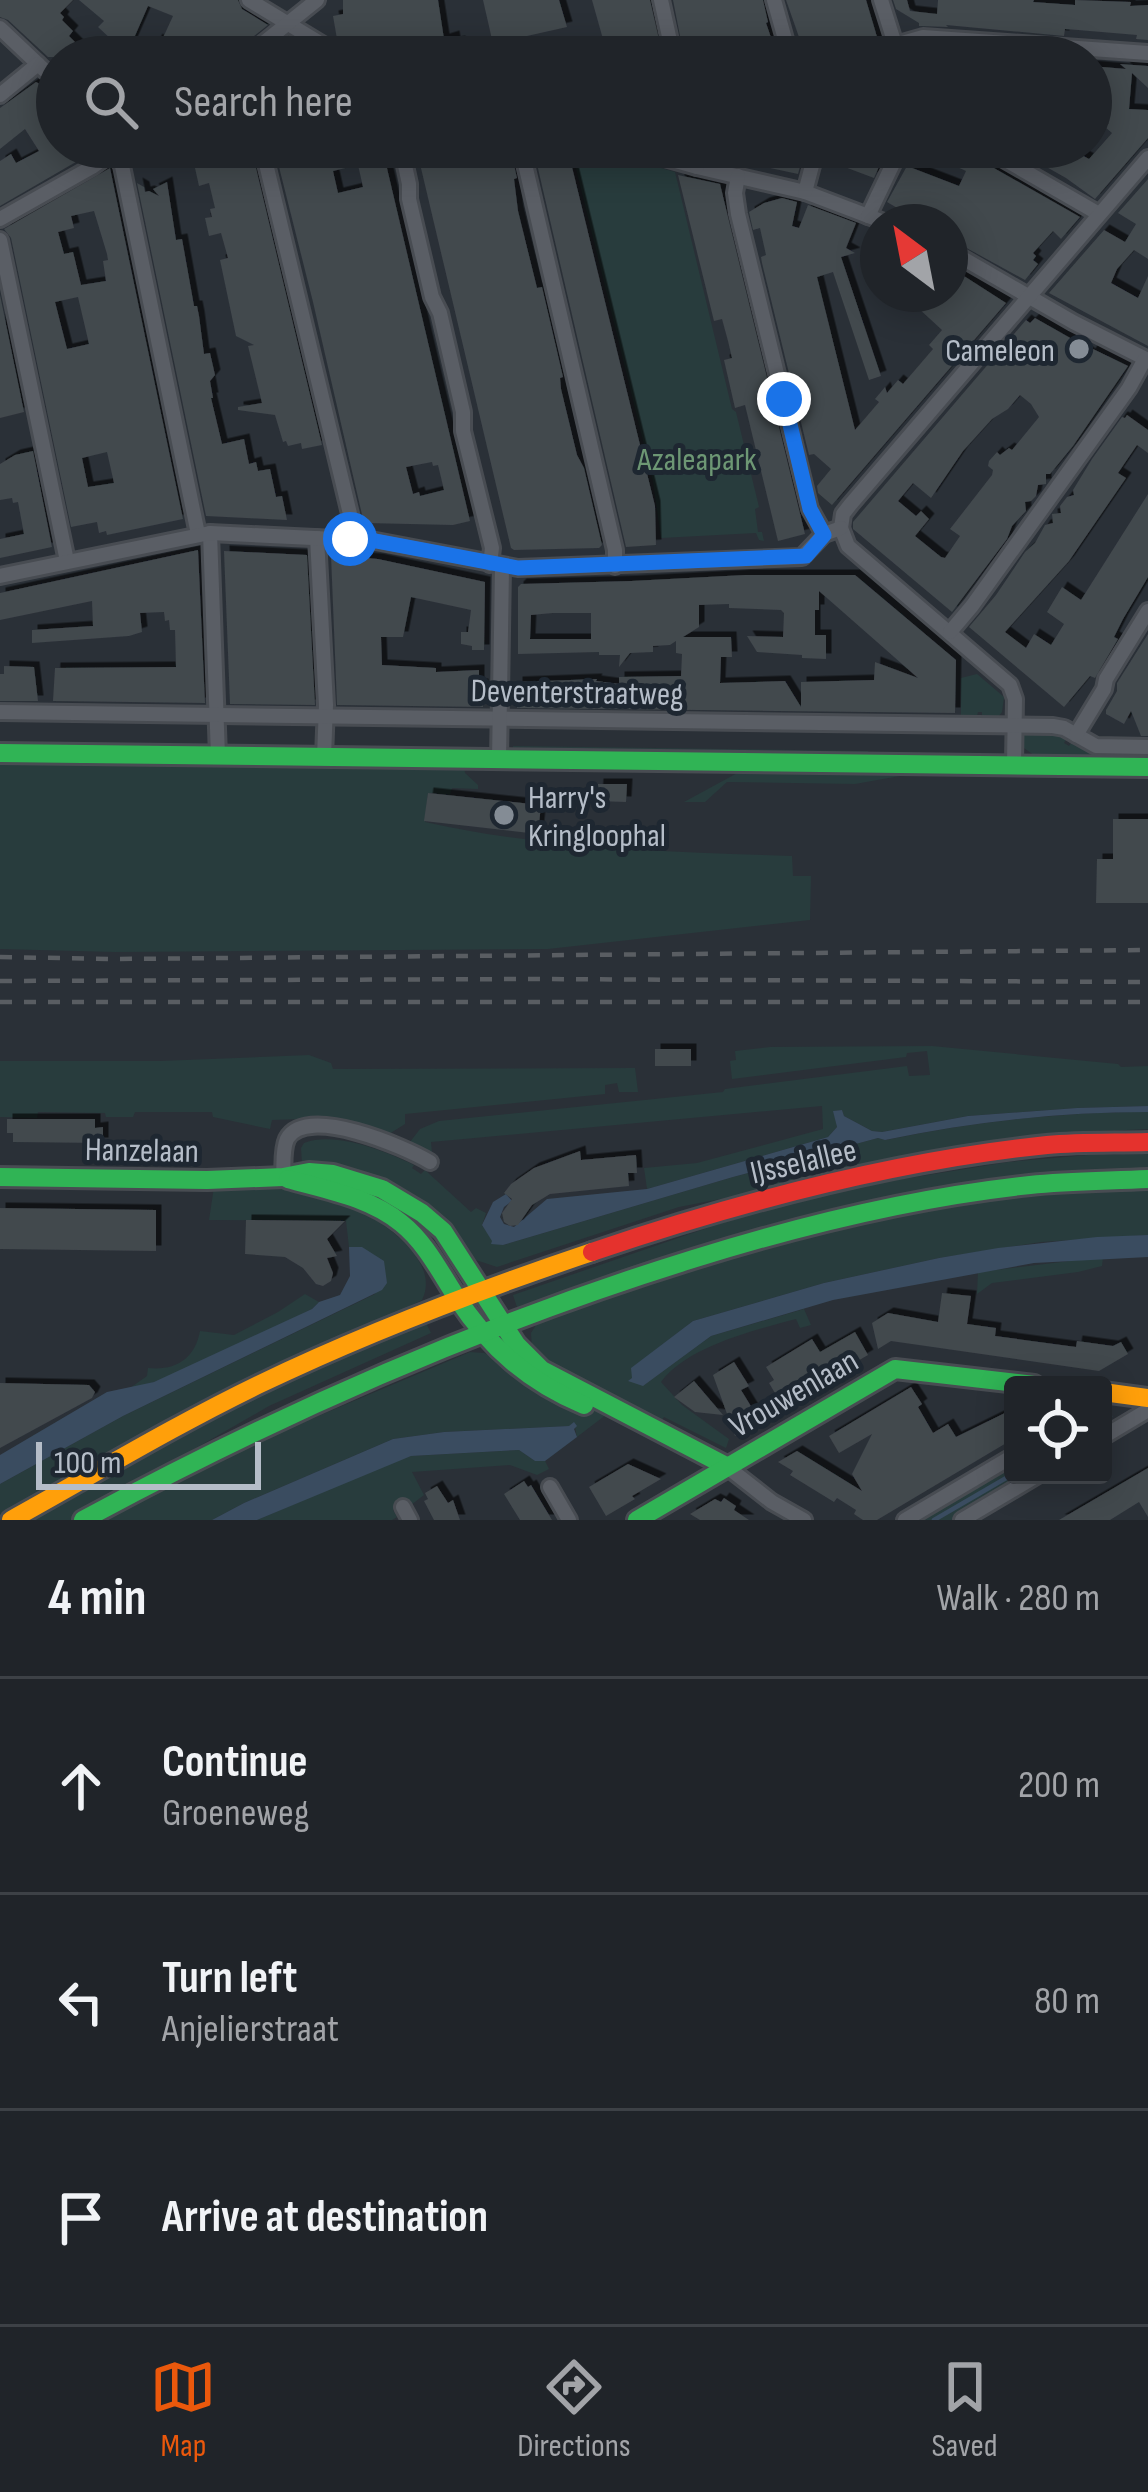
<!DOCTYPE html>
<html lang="en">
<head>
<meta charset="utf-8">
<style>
  body { margin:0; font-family:"Sofia Sans Condensed",sans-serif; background:#282c31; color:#f1f3f6 }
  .controls { position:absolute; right:36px; bottom:36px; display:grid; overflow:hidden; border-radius:12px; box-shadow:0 6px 30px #0003 }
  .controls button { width:108px; height:108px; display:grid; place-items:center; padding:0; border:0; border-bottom:3px solid #3d4146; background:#202429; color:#f1f3f6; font:60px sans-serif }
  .compass { position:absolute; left:860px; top:204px; width:108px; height:108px; border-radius:50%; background:#202429; box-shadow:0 6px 30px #0003; rotate:328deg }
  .scale { position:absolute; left:36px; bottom:30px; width:225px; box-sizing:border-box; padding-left:12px; border:6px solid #b5bdc8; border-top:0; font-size:33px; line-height:42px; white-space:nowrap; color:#b5bdc8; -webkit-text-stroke:9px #1e2731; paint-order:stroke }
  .stop { position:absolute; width:36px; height:36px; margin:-27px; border:9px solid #1a73e8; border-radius:50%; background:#fff }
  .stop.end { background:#1a73e8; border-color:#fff; box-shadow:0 3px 12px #0008 }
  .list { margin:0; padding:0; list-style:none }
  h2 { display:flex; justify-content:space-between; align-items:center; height:156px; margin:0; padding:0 48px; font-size:51px }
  h2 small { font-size:39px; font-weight:400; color:#a2a4a8 }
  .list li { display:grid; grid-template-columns:78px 1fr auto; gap:36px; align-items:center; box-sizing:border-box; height:216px; padding:0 48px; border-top:3px solid #3d4146 }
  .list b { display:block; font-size:45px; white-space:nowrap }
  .list p { margin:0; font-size:39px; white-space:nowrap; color:#a2a4a8 }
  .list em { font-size:39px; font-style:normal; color:#a2a4a8 }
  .icon { flex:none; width:66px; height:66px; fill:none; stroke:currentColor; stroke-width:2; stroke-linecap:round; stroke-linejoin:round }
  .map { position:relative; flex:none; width:1148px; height:1520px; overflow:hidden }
  .search { position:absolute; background:#202429; box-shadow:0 6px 30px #0003; left:36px; right:36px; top:36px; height:132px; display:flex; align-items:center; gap:30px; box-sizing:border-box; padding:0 42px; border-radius:66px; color:#a2a4a8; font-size:45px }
  .sheet { height:804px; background:#202429 }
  nav { display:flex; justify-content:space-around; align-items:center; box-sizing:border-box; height:168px; border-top:3px solid #3d4146; background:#202429; font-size:33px; color:#a2a4a8 }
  nav a { display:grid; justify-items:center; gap:6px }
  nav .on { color:#ea580c }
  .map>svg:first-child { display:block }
</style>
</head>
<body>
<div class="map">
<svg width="1148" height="1520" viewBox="0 0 1148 1520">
  <defs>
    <filter id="shadow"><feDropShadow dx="5.5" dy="-5.5" stdDeviation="0" flood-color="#0009"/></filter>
  </defs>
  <rect width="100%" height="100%" fill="#2a3037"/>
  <g fill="#283c3d">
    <path d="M579,147H588L675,172L732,409L736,412L759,507L755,509L758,532H762L764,541L759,540L756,533L661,538L653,481L575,164Z"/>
    <path d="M977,674L1004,697L1002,712L998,717L982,716V712H978L977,716H961V678Z"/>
    <path d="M1027,731L1058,732L1067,737L1064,743L1069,746L1073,741L1095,751L1148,753V758L1035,756L1024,748L1021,740Z"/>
    <path d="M513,746L868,751V755L513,751Z"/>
    <path d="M0,762L464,767L465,773L478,785V789L452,788L450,795L428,793L425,822C545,849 669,852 792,856L793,876H811L810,920L548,949L115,952L0,949Z"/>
    <path d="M741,771L977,773L979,776H900L855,784L727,782L705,802H684Z"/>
    <path d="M932,1046L1118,1064L1121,1067L1148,1066V1106L1077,1108L968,1116L882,1132L872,1131L844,1116L842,1110L834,1111L837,1127L828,1137L647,1189L644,1168L697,1163L823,1129L822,1106L431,1142L432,1153L410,1142L420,1129L439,1121L723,1092L725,1089L907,1066L909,1076L930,1075L927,1051L907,1053L906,1057L732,1079L730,1061L736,1060L735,1051L770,1047Z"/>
    <path d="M309,1055L331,1063L333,1069L635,1068L638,1092H619L617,1083L605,1085V1094L405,1114V1124L389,1134L361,1125L331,1121V1118L272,1120L270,1129L213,1117L212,1112H135L133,1117H106L105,1113L38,1112L37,1118L0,1117V1061H160Z"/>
    <path d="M1148,1112V1129L1063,1133L679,1207L497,1267L473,1259L446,1225L310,1168L302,1163L301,1148L304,1143C336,1131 385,1151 414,1165L412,1168L421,1174L425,1170L471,1212L476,1208L486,1213L482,1225L494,1242L503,1245L733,1177L878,1138L886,1140C973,1122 1059,1112 1148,1112Z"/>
    <path d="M1148,1154V1168L1091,1169L1019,1176L688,1250L517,1307L513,1295L736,1218L860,1186L1008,1162L1088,1155Z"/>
    <path d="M1148,1184V1235L1041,1242L939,1258L824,1283L693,1321L632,1368L635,1382L644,1385L711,1336L804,1309L811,1325L800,1328L796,1319C755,1330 687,1346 661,1382L682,1405L729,1439L726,1448L664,1417L661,1421L550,1366L532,1348L531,1333L541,1317L752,1251L863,1222L973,1200Z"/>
    <path d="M276,1186C298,1189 319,1194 340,1202C374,1214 443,1258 422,1300L40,1492L0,1515V1484L123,1416L375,1294L362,1247H349L346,1221L209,1220L214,1187Z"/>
    <path d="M1103,1257L1102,1266L1078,1272L992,1283L977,1294L978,1272Z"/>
    <path d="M305,1294L319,1302L312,1309C256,1336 191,1377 130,1388L147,1376L148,1368C175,1371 195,1359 200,1331L234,1335L278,1312Z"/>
    <path d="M425,1321L431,1333L269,1406L71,1520H26L142,1455L275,1388Z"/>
    <path d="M470,1352L484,1353L497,1358L585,1408L607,1414L577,1437L574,1423L570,1426L444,1432L393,1439L244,1503L212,1520H107L221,1457Z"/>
    <path d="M519,1450L535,1461H545L549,1469L537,1475L510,1465L412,1472L424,1495L411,1505L407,1502L393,1510L397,1517L392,1520H257L399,1459L411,1456Z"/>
    <path d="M1013,1461V1475H1028L952,1520H913Z"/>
  </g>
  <g fill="#3a4c60">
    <path d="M1148,1106V1112C1059,1112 972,1122 885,1140L878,1138L733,1177L503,1245L491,1244L492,1241L482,1225L493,1202L506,1194L512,1201L504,1207L500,1217L504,1224L514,1227L547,1199L647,1189L828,1137L837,1127L833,1111L842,1110L844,1116L872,1131L882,1132L968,1116L1077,1108Z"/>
    <path d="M1148,1235V1257L1034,1263L833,1300L711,1336L643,1386L628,1381L632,1378L631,1368L693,1321L824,1283L939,1258L998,1248L1097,1237Z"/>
    <path d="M349,1247H362L384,1261L387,1283L382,1290L123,1416L0,1484V1455L107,1392L154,1382L312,1309L319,1302L340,1295L350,1276Z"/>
    <path d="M574,1422L577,1426L574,1429L577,1437L545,1461H535L519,1450L411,1456L257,1520H212L244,1503L393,1439L444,1432L569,1426Z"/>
  </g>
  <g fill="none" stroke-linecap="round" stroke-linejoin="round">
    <g stroke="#3a4c60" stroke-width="4.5">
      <path d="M1103,1421L1110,1416"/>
      <path d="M934,1520L1013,1474"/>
    </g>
  </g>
  <g fill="#42484d" fill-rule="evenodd" filter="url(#shadow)">
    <path d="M0,0H73L60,13L64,17L62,20L73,31L69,36L90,57H48L8,20L0,17Z"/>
    <path d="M79,0H238L242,9L268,25L239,48L235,57H148L157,39L161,42L173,16L148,6L127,54L98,27L104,21Z"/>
    <path d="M343,0H438L444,39L454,36L455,42L460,41L464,57H388L348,44L347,37L337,39L333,16L343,14Z"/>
    <path d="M483,0H559L567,27L527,36L522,40L526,57H496Z"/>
    <path d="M592,0H650L663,57H608Z"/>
    <path d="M673,0H763L768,22L766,23L776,52L772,57H758L754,44L705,57H688L681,41Z"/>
    <path d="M786,0H866L883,57H806Z"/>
    <path d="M893,0H907L910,11L937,14L938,0H1034L1033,2L1075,5V0L1131,2L1130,6L1148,5V40L1136,39L1137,35L1078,30L1065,29L1064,36L946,25L948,27L919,26V23L896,9Z"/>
    <path d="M1120,64L1148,66V88L1132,73L1129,109L1148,110V138L1095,199L1066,178L1011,147H1067L1089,159L1112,133L1105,127L1109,123L1099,114L1112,100L1096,99L1097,82H1091V66L1126,69Z"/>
    <path d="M36,82L57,93V123L52,127L57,136V147L100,148L0,206V161L11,154L16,163L39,151L25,129L0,149V108Z"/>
    <path d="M210,147H251L322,445L302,449L301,443L288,446L286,441L283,442L275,415L238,410V407L262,403L248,346L254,345L236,336L220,260L228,258L221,233L209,236L205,218L212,217L210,209L215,208L209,183L199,186L195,168L208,159L203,152Z"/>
    <path d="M274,147H382L470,521L453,525L366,523L363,519L313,302ZM358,165L363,187L338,193L333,171ZM432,462L433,466L438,465L444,490L420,496L419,492L413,494L406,467Z"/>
    <path d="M416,147H510L517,178L514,179L518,211L537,288L542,287L563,377L560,378L561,389L577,455L584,468L602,545L599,548L514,550L511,548Z"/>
    <path d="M533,147H566L561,164L571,163L655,506L656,545L626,547Z"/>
    <path d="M710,147H798L805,148L798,174L710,155Z"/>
    <path d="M831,147H843L881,162L874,178L826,160Z"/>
    <path d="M914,147H957L1080,217L1061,239L1053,231L1033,253L1036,256L1033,260L1038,264L1025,280L950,239V222H921L887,202L907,166L959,186L966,171Z"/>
    <path d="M110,168L183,519L107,535L106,531L99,533L97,522L71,527L11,238L4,229ZM94,211L107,254L108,260L103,261L106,281L81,285L73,252L64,254L58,232L74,228L71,216ZM78,297L89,344L67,349L55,302ZM107,452L114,483L88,487L82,458Z"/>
    <path d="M678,175L720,184L805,534L778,541L745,405L735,408L724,360L732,358L728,341L722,319L714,321Z"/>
    <path d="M1148,179V259L1134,250L1117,269L1111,283L1138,298L1148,276V346L1049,293L1104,230L1125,242L1136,224L1118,213Z"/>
    <path d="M167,182L176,240L182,239L194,306H197L199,316L204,354L210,353L215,375L210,381L213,398H211L222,444L244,439L249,464L256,462L258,471L270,469L276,497L282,496L287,520L206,516L137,183L144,187L145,192L149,191L159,196L153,189Z"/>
    <path d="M782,198L797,202L792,226L799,228L808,205L856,223L846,248L855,253L841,257L881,376L869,380L833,272L817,277L855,430L879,402L875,399L885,387L887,393L898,380L903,384L933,349L929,345L942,330L917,307L928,294H950V267L1006,303L832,505L818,493L817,486L831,469L814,454L809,455L762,263L761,257L766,255L760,228L753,230L749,212L764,203Z"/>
    <path d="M0,295L24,412L0,418Z"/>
    <path d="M1035,318L1072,339L1090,354L1093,349L1128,366L1073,446L1050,474H1046V484L1038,485L1036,496L1031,501L1025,502L1026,511L1012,526L1007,539L952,612L853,529V522L1026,320L1030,323ZM1020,395L1031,404L1039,417L1012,450L1009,448L1000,455L997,452L989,461L988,466L993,470L992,475L950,529L960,536L945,558L941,557L915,536L929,519L921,511L916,516L898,501L913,483L931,498L963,451L992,419L1008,409Z"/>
    <path d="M1127,415L1148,430V453L1137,445L1118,473L1126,478L1069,561L1005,632L1026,648L1034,634L1051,645L1064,624L1047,612L1062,587L1081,600L1148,494V577L1123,619L1114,637L1118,639L1095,678L1090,676L1064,707L969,627L996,595L1025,552L1035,543L1045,525L1053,523L1052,514L1061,513L1060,506L1067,497L1074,495L1073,490L1092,459L1122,417L1125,418Z"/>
    <path d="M33,451L52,547L0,558V539L24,534L18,502L13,503L12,498L0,500V464L15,455Z"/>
    <path d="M198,550L205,703L53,701L55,668L176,667L175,630H170L169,620L165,621L164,612L140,613L142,632L129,636L32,643V630L93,626L92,601L0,620V593Z"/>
    <path d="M224,551L307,555L315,705L230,704Z"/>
    <path d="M331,555L378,559L485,582L484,650H472V646L461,644V632H468L471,610L411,597L403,637H381L382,665L436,668V672L479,670V684H483V707L337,705Z"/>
    <path d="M745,575H855L956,660L955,713L517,708V682L597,679L596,681L619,684V677L681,676L682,654L676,653V641L670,645L653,646V652L630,653L619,667L620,655H599V652L518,654V587L521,584L631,581ZM819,591L918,678L875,662L874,680L801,682V707L785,681L720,683L721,657H732L731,637H683L699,627V605L729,604V608L781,610L784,613L783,637L747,636L757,652L802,655V658L826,659V635H815V610H819ZM553,613H591V639H530L531,615Z"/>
    <path d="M1148,634V736H1141L1131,711L1124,724L1106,714V710L1117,691V683Z"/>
    <path d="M4,666L34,667L38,701H0V674H4Z"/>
    <path d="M598,784H627L626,802L597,801Z"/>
    <path d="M428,793L541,805L538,834L424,821Z"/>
    <path d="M1113,819H1148V903H1096L1097,859H1113Z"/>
    <rect x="655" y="1049" width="36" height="17"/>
    <path d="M7,1119H95V1128L103,1127V1143L13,1142V1133H7Z"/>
    <path d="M580,1151L581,1160L636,1155L637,1173H628L629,1186L550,1194L532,1205L518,1225L510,1226L504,1222L502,1213L512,1199L504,1193L511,1184L534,1168Z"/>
    <path d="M0,1208L156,1210V1251L0,1249Z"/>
    <path d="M246,1220L345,1221L327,1239L337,1256L327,1258L333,1273L331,1281L323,1286L316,1284L303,1268L285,1257L245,1254Z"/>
    <path d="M942,1293L971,1296L967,1324L996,1328L995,1336L1076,1347L1077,1341L1113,1346L1121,1342L1128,1354L1099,1371L891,1341L878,1349L872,1323L888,1313L938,1322Z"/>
    <path d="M855,1332L868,1355L782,1405L769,1383L774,1380L766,1367L812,1339L820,1352Z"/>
    <path d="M734,1362L749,1386L741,1390L760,1421L735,1436L713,1375Z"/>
    <path d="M694,1381L723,1415L695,1412L674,1397Z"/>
    <path d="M0,1383L89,1385L95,1392L92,1398L0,1448Z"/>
    <path d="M911,1387L922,1404L918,1407L933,1433L948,1424L956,1437L1013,1409V1439L877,1520H863L854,1514L856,1510L837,1498L834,1502L790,1475L793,1471L778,1462L797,1451L862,1491L852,1474L872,1434L839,1453L829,1436Z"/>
    <path d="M628,1464L661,1479L632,1496L635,1499L606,1516L589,1487Z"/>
    <path d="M1148,1468V1517L1139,1502L1110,1520H1059Z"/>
    <path d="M524,1481L528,1487L531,1485L552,1520H520L504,1494Z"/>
    <path d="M437,1486L448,1503L453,1500L460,1520H434L424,1501L428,1499L425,1493Z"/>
    <path d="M724,1498L736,1506L734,1510L749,1520H700L690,1514L715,1499L721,1502Z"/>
  </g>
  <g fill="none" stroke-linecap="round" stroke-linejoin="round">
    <g stroke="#484c52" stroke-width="20">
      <g id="street">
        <path d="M249,0L343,57"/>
        <path d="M661,0L672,50L677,57"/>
        <path d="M774,0L790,57"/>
        <path d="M881,0L899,57"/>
        <path d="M0,28L57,82"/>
        <path d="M895,45L923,37L1148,53"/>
        <path d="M246,57L317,0"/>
        <path d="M0,95L38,64"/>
        <path d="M112,147L122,166L198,534"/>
        <path d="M262,147L351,518L350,539"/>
        <path d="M401,147L409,184V199L432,297L440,313L463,412V431L492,548L490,564"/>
        <path d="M521,147L615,550V566"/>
        <path d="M626,147L697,167L805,192L884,222"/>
        <path d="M983,147L1099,214"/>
        <path d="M697,167L699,147"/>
        <path d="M738,176L735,193L738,214L810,509L824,534"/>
        <path d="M805,192L817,147"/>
        <path d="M868,216L901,147"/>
        <path d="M0,219L92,167L119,148"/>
        <path d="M0,240L67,561"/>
        <path d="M950,251L1073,322L1148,360"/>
        <path d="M841,528L843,514L850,505L1148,158"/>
        <path d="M841,528L848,546L1010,685L1015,699L1014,765"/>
        <path d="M210,533L218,756"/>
        <path d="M317,538L326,705L324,757"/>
        <path d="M0,576L210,533L376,541L518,568L802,557L824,534L841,528"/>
        <path d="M950,632L972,606L1129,388L1145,359"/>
        <path d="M0,712L1053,726L1064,728L1096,746L1148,747"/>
        <path d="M1076,735L1104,689L1106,679L1148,611"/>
        <path d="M499,760L502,567"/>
        <path d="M283,1177C284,1166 282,1150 287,1139C306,1104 405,1147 430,1162"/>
        <path d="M1103,1437L1148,1410"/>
        <path d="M726,1466L772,1502L804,1520"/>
        <path d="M550,1487L569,1520"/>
        <path d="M403,1507L410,1520"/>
        <path d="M905,1520L1013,1456"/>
        <path d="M962,1520L1038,1475"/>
      </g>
    </g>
    <g stroke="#484c52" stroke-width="24">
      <g id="fast">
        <path d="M0,753L1148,767"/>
        <path d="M0,1177L207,1180L283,1177L309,1172L333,1174L382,1189L422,1213L443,1231L516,1344L542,1370L726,1466"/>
        <path d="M288,1179C327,1190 369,1197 401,1223C426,1243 440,1272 457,1298C490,1348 529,1382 584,1405"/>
        <path d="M83,1520C279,1414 480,1325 693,1259C802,1225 916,1197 1030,1185C1069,1181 1109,1181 1148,1179"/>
        <path d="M637,1520L895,1369L1034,1385"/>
      </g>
    </g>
    <g stroke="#484c52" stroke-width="24">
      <g id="slow">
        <path d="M1103,1392L1148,1398"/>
        <path d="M11,1520C94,1474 175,1425 260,1384C368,1332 479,1290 592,1252"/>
      </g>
    </g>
    <g stroke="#484c52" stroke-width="24">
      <path id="jam" d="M592,1252C739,1202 892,1161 1047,1145C1081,1142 1114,1143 1148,1142"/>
    </g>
    <use href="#street" stroke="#5a5e65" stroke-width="14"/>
    <use href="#fast" stroke="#30b455" stroke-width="18"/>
    <use href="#slow" stroke="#ff9f0a" stroke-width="18"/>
    <use href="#jam" stroke="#e5322d" stroke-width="18"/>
    <g stroke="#595d62" stroke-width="4.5" stroke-dasharray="12 12" stroke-linecap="butt">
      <path d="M0,957L113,959L1148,950"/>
      <path d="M0,981L528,979L1148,982"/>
      <path d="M0,1002H1148"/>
    </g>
  </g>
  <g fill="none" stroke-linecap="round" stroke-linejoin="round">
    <path stroke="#1a73e8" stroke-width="15" d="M350,539L376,541L518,568L806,556L824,535L810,509L784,399"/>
  </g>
  <g fill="#848c95" stroke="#1e2731" stroke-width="4.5">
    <circle cx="1079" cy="349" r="12"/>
    <circle cx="504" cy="815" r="12"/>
  </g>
  <g text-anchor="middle" stroke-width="10" stroke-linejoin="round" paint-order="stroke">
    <g font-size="33" fill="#b5bdc8" stroke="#1e2731" text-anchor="end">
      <text x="1055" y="361">Cameleon</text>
      <text x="528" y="808" text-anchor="start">Harry's<tspan x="528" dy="38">Kringloophal</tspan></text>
    </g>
    <g font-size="33" fill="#6d9774" stroke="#1e2731">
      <text x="697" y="470">Azaleapark</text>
    </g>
    <g font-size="33" fill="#b5bdc8" stroke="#1e2731">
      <text transform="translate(577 691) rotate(1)" y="12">Deventerstraatweg</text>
      <text transform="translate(142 1149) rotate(1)" y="12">Hanzelaan</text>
      <text transform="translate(803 1160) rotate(-13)" y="12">IJsselallee</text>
      <text transform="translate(793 1392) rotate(-30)" y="12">Vrouwenlaan</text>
    </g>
  </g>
</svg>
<div class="controls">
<button><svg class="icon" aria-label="locate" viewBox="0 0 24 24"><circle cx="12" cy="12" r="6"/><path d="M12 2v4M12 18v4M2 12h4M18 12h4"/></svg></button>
</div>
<svg class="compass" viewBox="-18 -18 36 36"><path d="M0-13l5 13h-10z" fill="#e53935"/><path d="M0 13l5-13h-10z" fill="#a2a4a8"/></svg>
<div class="scale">100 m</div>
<div class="stop" style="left:350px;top:539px"></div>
<div class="stop end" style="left:784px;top:399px"></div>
<div class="search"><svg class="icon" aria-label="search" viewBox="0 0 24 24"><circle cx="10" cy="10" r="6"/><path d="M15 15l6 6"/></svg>Search here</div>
</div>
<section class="sheet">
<h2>4 min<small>Walk · 280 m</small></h2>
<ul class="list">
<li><svg class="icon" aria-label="ahead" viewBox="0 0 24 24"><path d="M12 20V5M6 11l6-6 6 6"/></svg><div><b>Continue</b><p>Groeneweg</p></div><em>200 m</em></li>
<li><svg class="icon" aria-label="left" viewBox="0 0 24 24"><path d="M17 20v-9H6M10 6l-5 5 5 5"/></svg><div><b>Turn left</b><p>Anjelierstraat</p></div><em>80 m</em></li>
<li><svg class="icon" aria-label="arrive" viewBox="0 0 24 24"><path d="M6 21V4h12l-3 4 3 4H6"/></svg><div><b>Arrive at destination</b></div></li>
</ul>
</section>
<nav>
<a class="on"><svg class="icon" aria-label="map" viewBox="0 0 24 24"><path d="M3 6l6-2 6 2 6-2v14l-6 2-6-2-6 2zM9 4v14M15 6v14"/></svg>Map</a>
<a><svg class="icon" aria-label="directions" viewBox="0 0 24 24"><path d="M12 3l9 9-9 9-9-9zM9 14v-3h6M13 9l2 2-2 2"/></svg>Directions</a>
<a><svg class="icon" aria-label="saved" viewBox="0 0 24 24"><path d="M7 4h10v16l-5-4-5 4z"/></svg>Saved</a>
</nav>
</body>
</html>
